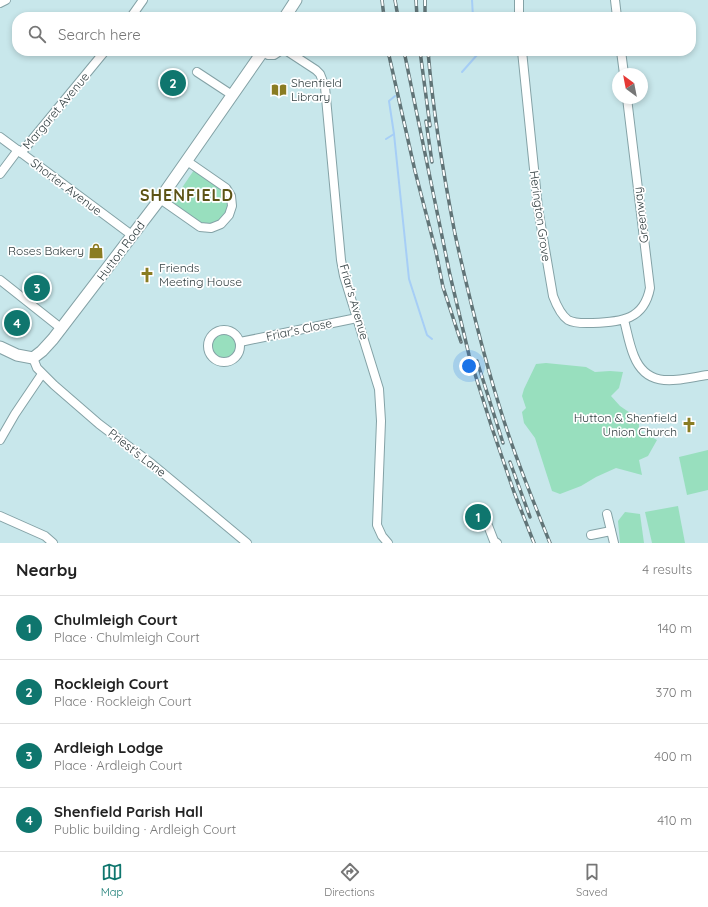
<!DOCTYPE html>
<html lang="en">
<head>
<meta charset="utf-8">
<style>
  body { margin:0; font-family:Quicksand,sans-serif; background:#f2f2f2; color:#222 }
  .compass { position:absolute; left:612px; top:68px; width:36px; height:36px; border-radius:50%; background:#fff; box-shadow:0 2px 6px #0003; rotate:328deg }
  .you { position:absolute; left:469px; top:366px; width:14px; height:14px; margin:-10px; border:3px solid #fff; border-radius:50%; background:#1a73e8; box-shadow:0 0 0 6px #1a73e833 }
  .badge { display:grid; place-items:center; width:26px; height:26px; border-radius:50%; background:#0f766e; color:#fff; font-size:13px; font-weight:700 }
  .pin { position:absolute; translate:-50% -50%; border:2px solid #fff; box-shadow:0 1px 4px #0006 }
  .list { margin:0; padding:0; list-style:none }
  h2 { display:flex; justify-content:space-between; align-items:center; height:52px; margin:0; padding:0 16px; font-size:17px }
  h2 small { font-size:13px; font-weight:400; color:#767676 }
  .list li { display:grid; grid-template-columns:26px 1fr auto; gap:12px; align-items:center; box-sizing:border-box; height:64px; padding:0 16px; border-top:1px solid #e0e0e0 }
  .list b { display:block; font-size:15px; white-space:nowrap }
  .list p { margin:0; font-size:13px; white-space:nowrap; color:#767676 }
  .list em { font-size:13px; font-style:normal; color:#767676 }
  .icon { flex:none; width:22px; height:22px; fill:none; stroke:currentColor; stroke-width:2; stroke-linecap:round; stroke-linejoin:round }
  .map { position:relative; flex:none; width:708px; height:543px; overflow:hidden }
  .search { position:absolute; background:#fff; box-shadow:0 2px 6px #0003; left:12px; right:12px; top:12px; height:44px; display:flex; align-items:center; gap:10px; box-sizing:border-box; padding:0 14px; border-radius:16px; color:#767676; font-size:15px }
  .sheet { height:308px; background:#fff }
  nav { display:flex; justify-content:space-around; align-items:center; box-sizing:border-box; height:56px; border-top:1px solid #e0e0e0; background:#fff; font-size:11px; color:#767676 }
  nav a { display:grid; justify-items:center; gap:2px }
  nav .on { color:#0f766e }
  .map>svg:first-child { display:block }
</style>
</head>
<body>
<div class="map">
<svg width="708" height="543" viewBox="0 0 708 543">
  <rect width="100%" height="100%" fill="#c8e7eb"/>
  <g fill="#98dfbe">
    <path d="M194,170L225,191L230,204L228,214L215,225H201L171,204Z"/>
    <circle cx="224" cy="346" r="14"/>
    <path d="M546,363L586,367L595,372L610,371L623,372L619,388L611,396L620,406L639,419V430L657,440L648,456L639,460L642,475L616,468L596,477L581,486L560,494L552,491L535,438L524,423L522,412L526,408L522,396L524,389L536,364Z"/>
    <path d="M708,450V490L687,495L679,457Z"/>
    <path d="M678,506L685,543H652L645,512Z"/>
    <path d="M625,512L640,514L644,543H620L618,521Z"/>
  </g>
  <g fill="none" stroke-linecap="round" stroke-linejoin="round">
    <g stroke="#a6cef6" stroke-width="2">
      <path d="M472,0L473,17"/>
      <path d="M462,72L477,55L476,51"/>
      <path d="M394,134L409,279L427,335L432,339"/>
      <path d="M386,139L394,134L389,101L395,96"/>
    </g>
    <g stroke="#84a2a6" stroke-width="10">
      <g id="minor">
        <path d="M519,0V17"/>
        <path d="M615,0L617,17"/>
        <path d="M0,3L6,0"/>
        <path d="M131,17L143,0"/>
        <path d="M262,51L268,55H274L280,51"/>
        <path d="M287,51L316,70L320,74L325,87L341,260L344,276L379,389L381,421L377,525L382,536L388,543"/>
        <path d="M522,51L538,208L553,296C556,304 561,315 568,320C575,324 585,323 593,323C621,322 644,320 650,288L627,98"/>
        <path d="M621,51L624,74"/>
        <path d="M197,72L232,95"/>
        <path d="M0,137L133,236"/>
        <path d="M21,153L105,51"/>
        <path d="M0,174L18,150"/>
        <path d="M160,199L200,227L211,228L221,224L229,215L232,206L231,196L226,188L187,161"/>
        <path d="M0,280L62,329"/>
        <path d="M624,320C627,331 629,344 634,356C648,391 679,379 708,375"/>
        <circle cx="224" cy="346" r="16"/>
        <path d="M240,342L357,318"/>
        <path d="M33,358L37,368L54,385L99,424L152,464L247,543"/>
        <path d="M0,440L15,414L42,374"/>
        <path d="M607,514L614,543"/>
        <path d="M0,516L45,536L53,543"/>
        <path d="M487,523L494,541L497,543"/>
        <path d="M591,535L611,531"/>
      </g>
    </g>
    <g stroke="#84a2a6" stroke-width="13">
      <g id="major">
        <path d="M285,17L296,0"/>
        <path d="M0,347L17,355L33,358L42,351L53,339L160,199L263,51"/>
      </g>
    </g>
    <use href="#minor" stroke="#fff" stroke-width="8"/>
    <use href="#major" stroke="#fff" stroke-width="11"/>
    <g stroke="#617477" stroke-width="3.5">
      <g id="rail">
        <path d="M382,0L384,17"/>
        <path d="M395,0L398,17"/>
        <path d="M416,0L417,17"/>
        <path d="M425,0V17"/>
        <path d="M388,51L415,171L436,252L443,287L461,342"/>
        <path d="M404,51L450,275L469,355L492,428L514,492L534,543"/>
        <path d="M420,51L430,126"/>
        <path d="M428,51C433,113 443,172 455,234C469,297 484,359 504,421C517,462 534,503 550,543"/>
        <path d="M426,121L432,162"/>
        <path d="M477,361L503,443"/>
        <path d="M510,462L530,517"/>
      </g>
    </g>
    <use href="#rail" stroke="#fff" stroke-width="2" stroke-dasharray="6" stroke-linecap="butt"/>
  </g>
  <defs>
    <g id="library-bare" transform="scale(1.2)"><path d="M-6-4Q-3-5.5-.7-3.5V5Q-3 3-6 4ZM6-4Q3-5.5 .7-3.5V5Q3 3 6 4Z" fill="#8a7c22" stroke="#fff" stroke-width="2.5" paint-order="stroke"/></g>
    <g id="shop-bare" transform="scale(1.2)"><path d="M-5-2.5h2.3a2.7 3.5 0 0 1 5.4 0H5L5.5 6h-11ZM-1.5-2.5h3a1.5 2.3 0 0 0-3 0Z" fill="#8a7c22" stroke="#fff" stroke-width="2.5" paint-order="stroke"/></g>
    <g id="church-bare" transform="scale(1.2)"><path d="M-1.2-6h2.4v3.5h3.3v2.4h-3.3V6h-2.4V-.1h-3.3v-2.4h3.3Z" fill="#8a7c22" stroke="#fff" stroke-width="2.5" paint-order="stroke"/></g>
  </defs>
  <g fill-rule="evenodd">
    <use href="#library-bare" x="279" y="90"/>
    <use href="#shop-bare" x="96" y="251"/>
    <use href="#church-bare" x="147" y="275"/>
    <use href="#church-bare" x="689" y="425"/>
  </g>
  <g text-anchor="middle" stroke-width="3.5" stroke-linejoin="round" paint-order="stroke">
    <g font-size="12" fill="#2f3c3e" stroke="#fff" text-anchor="start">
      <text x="291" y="87">Shenfield<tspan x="291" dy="14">Library</tspan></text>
      <text x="84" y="255" text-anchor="end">Roses Bakery</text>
      <text x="159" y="272">Friends<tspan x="159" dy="14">Meeting House</tspan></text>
      <text x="677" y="422" text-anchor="end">Hutton &amp; Shenfield<tspan x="677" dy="14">Union Church</tspan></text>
    </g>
    <g font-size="12" fill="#2f3c3e" stroke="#fff">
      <text transform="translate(56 111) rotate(-50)" y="4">Margaret Avenue</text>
      <text transform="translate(66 187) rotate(37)" y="4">Shorter Avenue</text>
      <text transform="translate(641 215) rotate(-97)" y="4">Greenway</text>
      <text transform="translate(540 216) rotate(82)" y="4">Herington Grove</text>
      <text transform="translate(121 251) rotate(-53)" y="4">Hutton Road</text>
      <text transform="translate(354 302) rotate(74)" y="4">Friar's Avenue</text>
      <text transform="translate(299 330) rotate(-12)" y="4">Friar's Close</text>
      <text transform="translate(137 453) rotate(38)" y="4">Priest's Lane</text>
    </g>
    <g font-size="16" font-weight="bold" letter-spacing="1" fill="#5c5315" stroke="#fff">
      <text x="187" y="201">SHENFIELD</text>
    </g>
  </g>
</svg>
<svg class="compass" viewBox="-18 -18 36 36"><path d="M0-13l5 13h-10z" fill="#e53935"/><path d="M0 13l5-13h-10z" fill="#767676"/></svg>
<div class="you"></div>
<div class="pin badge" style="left:478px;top:517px">1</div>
<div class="pin badge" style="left:173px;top:83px">2</div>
<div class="pin badge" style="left:37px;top:288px">3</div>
<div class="pin badge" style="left:17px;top:323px">4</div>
<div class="search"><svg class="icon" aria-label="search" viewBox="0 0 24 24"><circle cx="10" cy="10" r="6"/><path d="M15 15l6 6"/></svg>Search here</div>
</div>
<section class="sheet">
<h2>Nearby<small>4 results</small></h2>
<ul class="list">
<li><span class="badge">1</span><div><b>Chulmleigh Court</b><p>Place · Chulmleigh Court</p></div><em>140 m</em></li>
<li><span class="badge">2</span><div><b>Rockleigh Court</b><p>Place · Rockleigh Court</p></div><em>370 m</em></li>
<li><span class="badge">3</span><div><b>Ardleigh Lodge</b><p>Place · Ardleigh Court</p></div><em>400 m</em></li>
<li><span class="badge">4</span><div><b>Shenfield Parish Hall</b><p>Public building · Ardleigh Court</p></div><em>410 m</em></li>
</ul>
</section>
<nav>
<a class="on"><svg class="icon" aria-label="map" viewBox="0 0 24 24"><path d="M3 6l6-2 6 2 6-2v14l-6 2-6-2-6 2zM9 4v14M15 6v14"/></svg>Map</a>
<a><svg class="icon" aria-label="directions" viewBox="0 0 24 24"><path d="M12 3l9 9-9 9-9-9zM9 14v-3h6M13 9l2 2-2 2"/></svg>Directions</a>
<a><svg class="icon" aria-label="saved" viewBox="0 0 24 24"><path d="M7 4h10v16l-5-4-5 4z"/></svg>Saved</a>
</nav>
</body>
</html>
